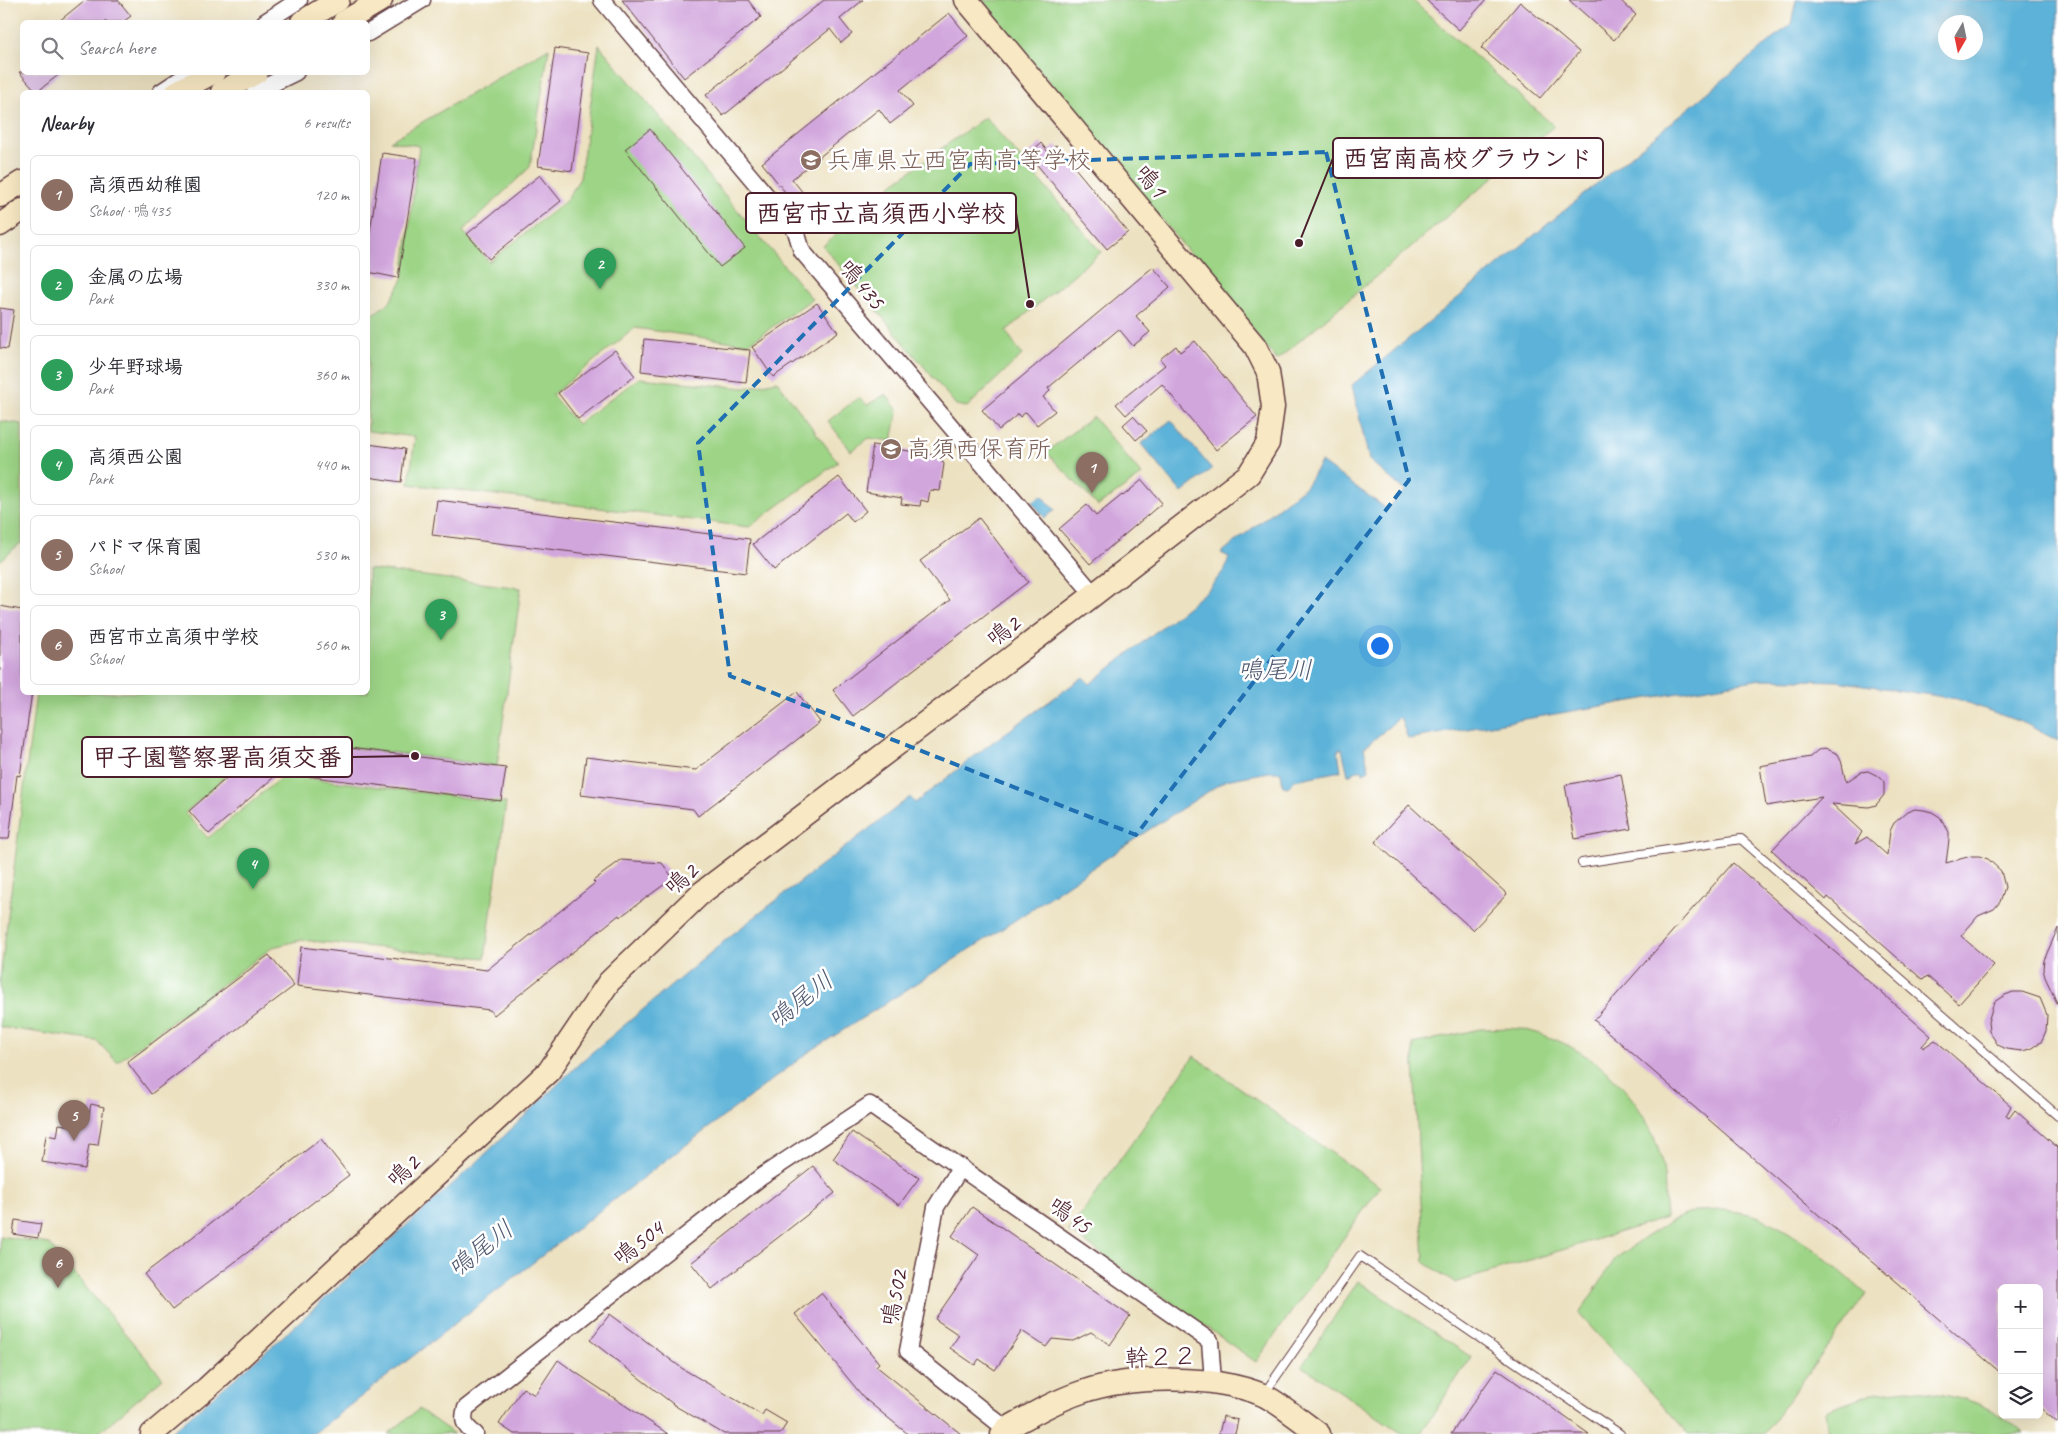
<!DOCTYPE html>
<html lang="en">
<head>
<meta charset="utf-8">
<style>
  body { margin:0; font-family:Caveat,"Klee One",sans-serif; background:#f2f2f3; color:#2b2b33 }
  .controls { position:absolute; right:15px; bottom:15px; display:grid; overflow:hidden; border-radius:8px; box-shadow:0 5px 20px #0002 }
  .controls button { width:45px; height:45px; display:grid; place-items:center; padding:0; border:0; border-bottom:1px solid #e1e1e2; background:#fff; color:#2b2b33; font:25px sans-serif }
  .compass { position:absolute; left:1938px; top:15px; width:45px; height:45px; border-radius:50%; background:#fff; box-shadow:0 5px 20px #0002; rotate:189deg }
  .you { position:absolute; left:1379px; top:645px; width:18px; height:18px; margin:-12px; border:4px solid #fff; border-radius:50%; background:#1a73e8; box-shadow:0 0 0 8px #1a73e833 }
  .badge { display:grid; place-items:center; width:32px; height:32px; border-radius:50%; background:#b45309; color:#fff; font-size:16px; font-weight:700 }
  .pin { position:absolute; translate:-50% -41px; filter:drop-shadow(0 1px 2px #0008) }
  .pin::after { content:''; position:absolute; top:26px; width:18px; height:15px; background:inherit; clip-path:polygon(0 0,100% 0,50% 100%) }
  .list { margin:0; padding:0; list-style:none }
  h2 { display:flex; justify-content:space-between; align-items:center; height:65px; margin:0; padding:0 20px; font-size:21px }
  h2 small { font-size:16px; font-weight:400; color:#7c7c81 }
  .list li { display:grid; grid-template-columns:32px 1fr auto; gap:15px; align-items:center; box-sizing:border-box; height:80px; margin:0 10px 10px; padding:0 10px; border:1px solid #e1e1e2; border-radius:8px }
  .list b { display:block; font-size:19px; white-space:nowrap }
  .list p { margin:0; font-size:16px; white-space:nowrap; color:#7c7c81 }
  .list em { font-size:16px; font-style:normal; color:#7c7c81 }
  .icon { flex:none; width:28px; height:28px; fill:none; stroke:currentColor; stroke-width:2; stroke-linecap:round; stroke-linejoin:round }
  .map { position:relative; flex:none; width:2058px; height:1434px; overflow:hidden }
  .search { position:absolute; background:#fff; box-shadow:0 5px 20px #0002; left:20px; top:20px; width:350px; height:55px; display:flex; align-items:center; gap:12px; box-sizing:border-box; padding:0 18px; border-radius:8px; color:#7c7c81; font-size:19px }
  .panel { position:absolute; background:#fff; box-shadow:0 5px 20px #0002; left:20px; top:90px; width:350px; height:605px; border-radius:8px }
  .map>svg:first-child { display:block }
</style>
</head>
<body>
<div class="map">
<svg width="2058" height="1434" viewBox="0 0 2058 1434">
  <rect width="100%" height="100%" fill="#fff"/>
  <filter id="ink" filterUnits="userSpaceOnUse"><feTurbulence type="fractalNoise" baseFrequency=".02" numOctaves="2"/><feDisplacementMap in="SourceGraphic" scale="10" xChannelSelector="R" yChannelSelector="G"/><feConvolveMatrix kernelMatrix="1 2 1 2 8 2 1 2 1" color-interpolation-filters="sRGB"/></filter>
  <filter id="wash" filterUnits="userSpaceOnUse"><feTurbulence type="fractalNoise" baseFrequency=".0096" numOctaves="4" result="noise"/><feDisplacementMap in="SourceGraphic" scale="20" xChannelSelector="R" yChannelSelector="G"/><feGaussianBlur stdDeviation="1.12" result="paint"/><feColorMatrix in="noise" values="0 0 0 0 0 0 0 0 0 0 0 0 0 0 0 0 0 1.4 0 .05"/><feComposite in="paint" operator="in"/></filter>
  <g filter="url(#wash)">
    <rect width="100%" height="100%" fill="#ece1c0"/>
    <g fill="#9dd486" stroke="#747a58">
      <path d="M982,0H1412L1554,126L1277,360Z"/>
      <path d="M599,45L812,299L748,344L635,328L552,395L577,424L639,378L745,388L777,381L838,462L749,527L409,484L415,437L368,431V318L390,302L403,279L419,146L390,141L549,48L530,167L463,231L489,262L567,200L580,178Z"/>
      <path d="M985,117L1101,252L1006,331L1022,355L967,407L956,405L823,246L844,228L849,233L879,211L872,199Z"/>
      <path d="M886,394L898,411L892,441L869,438L851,451L828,421L859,397L867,405Z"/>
      <path d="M1093,417L1142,475L1098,506L1046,452Z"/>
      <path d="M0,421L22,424V542L0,561Z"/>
      <path d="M368,569L521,588L497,766L269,737L185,813L208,838L284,775L506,803L485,958L301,940L273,947L117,1062L97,1041L0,1027V979L36,693L368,692Z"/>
      <path d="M1480,1029C1494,1029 1512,1027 1526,1030C1593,1046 1650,1099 1663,1168C1666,1184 1664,1202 1666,1218L1455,1283L1424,1262L1413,1044Z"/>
      <path d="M1194,1056L1380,1187L1256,1362L1069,1231Z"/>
      <path d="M1725,1210C1736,1212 1749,1213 1759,1217C1801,1235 1833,1264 1866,1294L1764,1434H1688L1579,1314L1615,1259L1647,1236L1671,1221L1695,1211Z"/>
      <path d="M0,1236L49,1244L163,1378L97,1434H0Z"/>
      <path d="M1358,1281L1471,1357L1420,1434H1403L1302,1366Z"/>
      <path d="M1908,1389C1953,1394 1991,1401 2024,1434H1828L1825,1411L1878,1392Z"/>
      <path d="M419,1409L454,1434H388Z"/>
    </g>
    <g fill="#5cb2d8" stroke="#536882" fill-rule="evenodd">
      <path d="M1796,0H2058V741L2026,724L1957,699L1837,681L1761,679L1408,739L1400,717L1364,748L1369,770L1363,773L1362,769L1348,775L1342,749L1338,750L1341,771L1295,780L1288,787L1283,786L1281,772H1269L1226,780L1144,833L1002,929L809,1052L620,1195L313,1434H169L261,1356L476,1163L584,1059L734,933L910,797L915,803L986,747L1083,677L1090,684L1208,590L1225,569L1229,557L1221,553L1306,486L1321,462L1387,509L1405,491L1369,460L1352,385L1791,24ZM1946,22H1976V52H1946Z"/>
      <path d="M1171,420L1212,469L1182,493L1141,444Z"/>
      <path d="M1042,495L1055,510L1045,518L1032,502Z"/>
    </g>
    <g id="blocks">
      <g fill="#d1a6dd">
        <path d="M85,0H118L131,16L123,22H58Z"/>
        <path d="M622,0H748L761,17L684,78Z"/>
        <path d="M824,0H863L840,19L852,34L841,43L830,29L723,116L706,95Z"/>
        <path d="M1426,0H1486L1459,30Z"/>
        <path d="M1569,0H1620L1636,15L1614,40Z"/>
        <path d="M1520,2L1579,52L1540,98L1481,48Z"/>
        <path d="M949,13L968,36L900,90L913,106L890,124L879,109L792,179L804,194L793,202L762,163Z"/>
        <path d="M555,48L588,53L572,171L538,166Z"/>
        <path d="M19,72H62L37,92Z"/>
        <path d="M650,129L745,248L720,267L625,149Z"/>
        <path d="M1041,143L1048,152L1056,145L1128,232L1107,249L1028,154Z"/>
        <path d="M382,153L417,158L398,278L368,272V245Z"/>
        <path d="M540,175L561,201L489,259L467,234Z"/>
        <path d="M1153,267L1170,287L1136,316L1150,332L1133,346L1119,329L1048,388L1050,391L1043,397L1055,411L1037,425L1026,412L1020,417L1018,414L999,430L982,410Z"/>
        <path d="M817,303L838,332L773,377L752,347Z"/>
        <path d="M0,308L14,310L8,349L0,348Z"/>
        <path d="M644,339L750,350L746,383L641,371Z"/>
        <path d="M1195,341L1257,417L1216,450L1162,384L1126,415L1116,404L1165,365L1160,359L1176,346L1180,352Z"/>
        <path d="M615,350L635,376L578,419L558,393Z"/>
        <path d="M1133,416L1147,431L1136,440L1123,425Z"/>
        <path d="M368,444L405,449L401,482L368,477Z"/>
        <path d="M873,445L939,456L944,464L940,491L930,490L928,502L921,500L920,506L901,504L902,498L866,492Z"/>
        <path d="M839,477L866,511L853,522L846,513L774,570L753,544Z"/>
        <path d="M1142,480L1162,503L1090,564L1059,529L1087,505L1096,516L1122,495L1123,496Z"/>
        <path d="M437,500L750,539L746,573L432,535Z"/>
        <path d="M979,518L1028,582L853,716L833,690L950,600L920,561Z"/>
        <path d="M0,606L22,610V692H32L20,776L17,775L9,839H0Z"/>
        <path d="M797,692L820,722L698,816L693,809L581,795L586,757L696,770Z"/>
        <path d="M295,741L506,768L501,801L291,774Z"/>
        <path d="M263,746L283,769L209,834L189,811Z"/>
        <path d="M1825,748L1838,754L1841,760L1846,782L1861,772L1868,771L1880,777L1884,782V795L1876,805L1869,807L1832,804L1862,832L1855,844L1867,837L1887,855L1890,831L1894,823L1907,812L1915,809L1924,810L1932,812L1940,817L1949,832V840L1946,863L1971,856H1979L1988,859L2001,871L2005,887L2000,902L1994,909L1978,916L1961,936L1994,965L1959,1004L1927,976L1923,980L1828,897L1826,900L1772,850L1822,797L1766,806L1760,766L1810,757L1818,750Z"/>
        <path d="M1621,774L1631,829L1575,839L1565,785Z"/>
        <path d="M1409,805L1507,894L1473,930L1375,842Z"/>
        <path d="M621,860L662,863L673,878L620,917L619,915L494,1015L490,1010L297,986L301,947L487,970L595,883L593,881Z"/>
        <path d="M1733,863L1931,1036L1922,1046L1923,1048L1935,1040L2011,1106L2006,1116L2009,1118L2015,1110L2058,1148V1423L2039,1407V1288H2002V1374L1594,1020Z"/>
        <path d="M2058,928V1005L2045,977L2043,969L2044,960Z"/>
        <path d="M269,955L294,986L151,1094L127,1062Z"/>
        <path d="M2013,992H2022L2040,998L2047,1015L2046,1031L2041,1042L2030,1049L2022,1051L2006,1049L1998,1045L1989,1031L1988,1022L1994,1002L2005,995Z"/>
        <path d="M91,1104L104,1107L98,1145L89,1144L85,1169L42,1162L46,1135L57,1137L59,1124L72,1126L75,1112L89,1114Z"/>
        <path d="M852,1132L919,1178L899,1205L833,1159Z"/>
        <path d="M321,1139L349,1175L172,1310L144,1274Z"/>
        <path d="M813,1166L835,1193L712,1289L691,1263Z"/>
        <path d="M972,1207L1130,1316L1110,1345L1091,1332L1073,1341L1052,1339L1046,1347L1022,1331L995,1370L979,1359L975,1365L950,1348L959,1335L935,1319L979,1255L952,1236Z"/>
        <path d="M15,1220L41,1224L38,1238L13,1234Z"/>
        <path d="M821,1293L879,1363L876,1366L961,1434H908L865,1399L795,1314Z"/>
        <path d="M610,1314L683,1369L762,1415L765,1410L787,1423L780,1434H724L677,1407L590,1340Z"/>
        <path d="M558,1360L578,1374L668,1434H514L499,1424L523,1388L535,1395Z"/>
        <path d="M1497,1369L1589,1434H1451Z"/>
        <path d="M1223,1416L1238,1420L1235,1434H1219Z"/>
      </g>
    </g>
  </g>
  <g filter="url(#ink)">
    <use href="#blocks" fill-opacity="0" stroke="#623c41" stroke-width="1"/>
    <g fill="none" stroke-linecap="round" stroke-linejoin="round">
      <g stroke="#623c41" stroke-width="10">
        <g id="lane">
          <path d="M1582,863L1741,839L2058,1116"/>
          <path d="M1264,1394L1360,1256L1620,1434"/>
        </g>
      </g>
      <g stroke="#623c41" stroke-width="19">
        <g id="street">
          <path d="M602,0L796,231L802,251L1094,595"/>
          <path d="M265,22L299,0"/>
          <path d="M368,33L422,0"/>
          <path d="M161,92L184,77"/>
          <path d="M255,92L296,72"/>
          <path d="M961,1167L936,1207L908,1351L1006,1429L1010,1434"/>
          <path d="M475,1434C464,1426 462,1420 466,1408L761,1177L870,1105L1210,1341L1213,1381"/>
        </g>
      </g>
      <g stroke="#623c41" stroke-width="25">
        <g id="secondary">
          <path d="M302,22L338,0"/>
          <path d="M344,22L381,0"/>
          <path d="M177,92L214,72"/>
          <path d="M222,92L257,72"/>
          <path d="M0,196L22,182"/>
          <path d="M0,225L22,210"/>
          <path d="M152,1434L207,1388L549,1071L609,982L700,894L1083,603L1249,474L1268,443L1273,407L1268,372L1255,346L966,0"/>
          <path d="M1002,1434L1006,1429C1031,1415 1055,1401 1082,1392C1131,1375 1215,1375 1263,1395C1278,1402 1304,1423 1319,1434"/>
        </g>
      </g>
      <use href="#lane" stroke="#fff" stroke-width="8"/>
      <use href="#street" stroke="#fff" stroke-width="16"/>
      <use href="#secondary" stroke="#f8e8c3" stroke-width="22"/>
    </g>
  </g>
  <path fill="none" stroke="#1f6fb2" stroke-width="4" stroke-dasharray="10 6" stroke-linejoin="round" d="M1326,152L1409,480L1136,835L730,676L698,443L970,164Z"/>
  <defs>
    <g id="school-disc" transform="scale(1.125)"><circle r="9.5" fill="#8d6e63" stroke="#fff"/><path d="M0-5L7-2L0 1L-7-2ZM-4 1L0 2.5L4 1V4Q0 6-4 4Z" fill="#fff"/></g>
  </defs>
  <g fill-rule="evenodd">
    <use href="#school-disc" x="811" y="160"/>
    <use href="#school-disc" x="891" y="449"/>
  </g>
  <g text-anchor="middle" stroke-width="5" stroke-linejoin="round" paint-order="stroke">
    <g font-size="24" fill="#785e54" stroke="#fff" text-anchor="start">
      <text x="827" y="168">兵庫県立西宮南高等学校</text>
      <text x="907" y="457">高須西保育所</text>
    </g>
    <g font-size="24" fill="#4a1f2b" stroke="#fff">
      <text transform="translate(1151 181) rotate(50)" y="8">鳴1</text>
      <text transform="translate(862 284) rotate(50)" y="8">鳴435</text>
      <text transform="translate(1003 631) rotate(-37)" y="8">鳴2</text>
      <text transform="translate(681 879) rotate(-41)" y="8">鳴2</text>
      <text transform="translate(403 1171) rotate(-43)" y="8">鳴2</text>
      <text transform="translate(1070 1215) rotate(35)" y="8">鳴45</text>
      <text transform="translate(638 1243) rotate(-38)" y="8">鳴504</text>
      <text transform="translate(894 1298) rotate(-79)" y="8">鳴502</text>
      <text transform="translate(1161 1357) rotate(-2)" y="8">幹２２</text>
    </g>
    <g font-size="25" font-style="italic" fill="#515a70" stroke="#fff">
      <text x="1275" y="678">鳴尾川</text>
      <text transform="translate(800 999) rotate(-38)" y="9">鳴尾川</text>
      <text transform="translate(480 1248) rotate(-38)" y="9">鳴尾川</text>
    </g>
  </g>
  <path fill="none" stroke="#4a1f2b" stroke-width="2" d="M1299 243L1333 158M1030 304L1016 213M415 756L352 757"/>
  <g fill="#4a1f2b" stroke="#fff" stroke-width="2">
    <circle cx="1299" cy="243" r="5"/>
    <circle cx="1030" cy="304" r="5"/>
    <circle cx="415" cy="756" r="5"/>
  </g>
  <g fill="#fff" stroke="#4a1f2b" stroke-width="2">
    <rect x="1333" y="138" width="270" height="40" rx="5"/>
    <rect x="746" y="193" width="270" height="40" rx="5"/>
    <rect x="82" y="737" width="270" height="40" rx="5"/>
  </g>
  <g font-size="25" text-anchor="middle" font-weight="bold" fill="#4a1f2b">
    <text x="1468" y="167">西宮南高校グラウンド</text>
    <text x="881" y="222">西宮市立高須西小学校</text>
    <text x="217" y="766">甲子園警察署高須交番</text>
  </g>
</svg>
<div class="controls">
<button>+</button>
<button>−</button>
<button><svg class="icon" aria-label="layers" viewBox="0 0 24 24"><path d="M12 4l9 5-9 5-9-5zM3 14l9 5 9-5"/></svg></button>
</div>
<svg class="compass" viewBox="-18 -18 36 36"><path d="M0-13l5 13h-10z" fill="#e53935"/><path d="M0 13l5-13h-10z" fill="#7c7c81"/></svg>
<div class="you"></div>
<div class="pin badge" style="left:1092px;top:493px;background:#8d6e63">1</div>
<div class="pin badge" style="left:600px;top:289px;background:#2e9e5b">2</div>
<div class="pin badge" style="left:441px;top:640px;background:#2e9e5b">3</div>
<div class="pin badge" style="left:253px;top:889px;background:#2e9e5b">4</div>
<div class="pin badge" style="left:74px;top:1141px;background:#8d6e63">5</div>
<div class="pin badge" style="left:58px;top:1288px;background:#8d6e63">6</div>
<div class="search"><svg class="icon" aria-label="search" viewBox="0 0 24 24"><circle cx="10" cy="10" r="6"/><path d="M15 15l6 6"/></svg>Search here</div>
<section class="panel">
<h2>Nearby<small>6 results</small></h2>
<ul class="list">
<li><span class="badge" style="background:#8d6e63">1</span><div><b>高須西幼稚園</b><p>School · 鳴435</p></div><em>120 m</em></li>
<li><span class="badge" style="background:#2e9e5b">2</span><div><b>金属の広場</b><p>Park</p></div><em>330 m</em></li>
<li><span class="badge" style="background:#2e9e5b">3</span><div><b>少年野球場</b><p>Park</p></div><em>360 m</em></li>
<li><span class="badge" style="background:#2e9e5b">4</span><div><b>高須西公園</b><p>Park</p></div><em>440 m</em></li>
<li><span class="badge" style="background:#8d6e63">5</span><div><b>パドマ保育園</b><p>School</p></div><em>530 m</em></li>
<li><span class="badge" style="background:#8d6e63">6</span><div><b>西宮市立高須中学校</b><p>School</p></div><em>560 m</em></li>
</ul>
</section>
</div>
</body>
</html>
